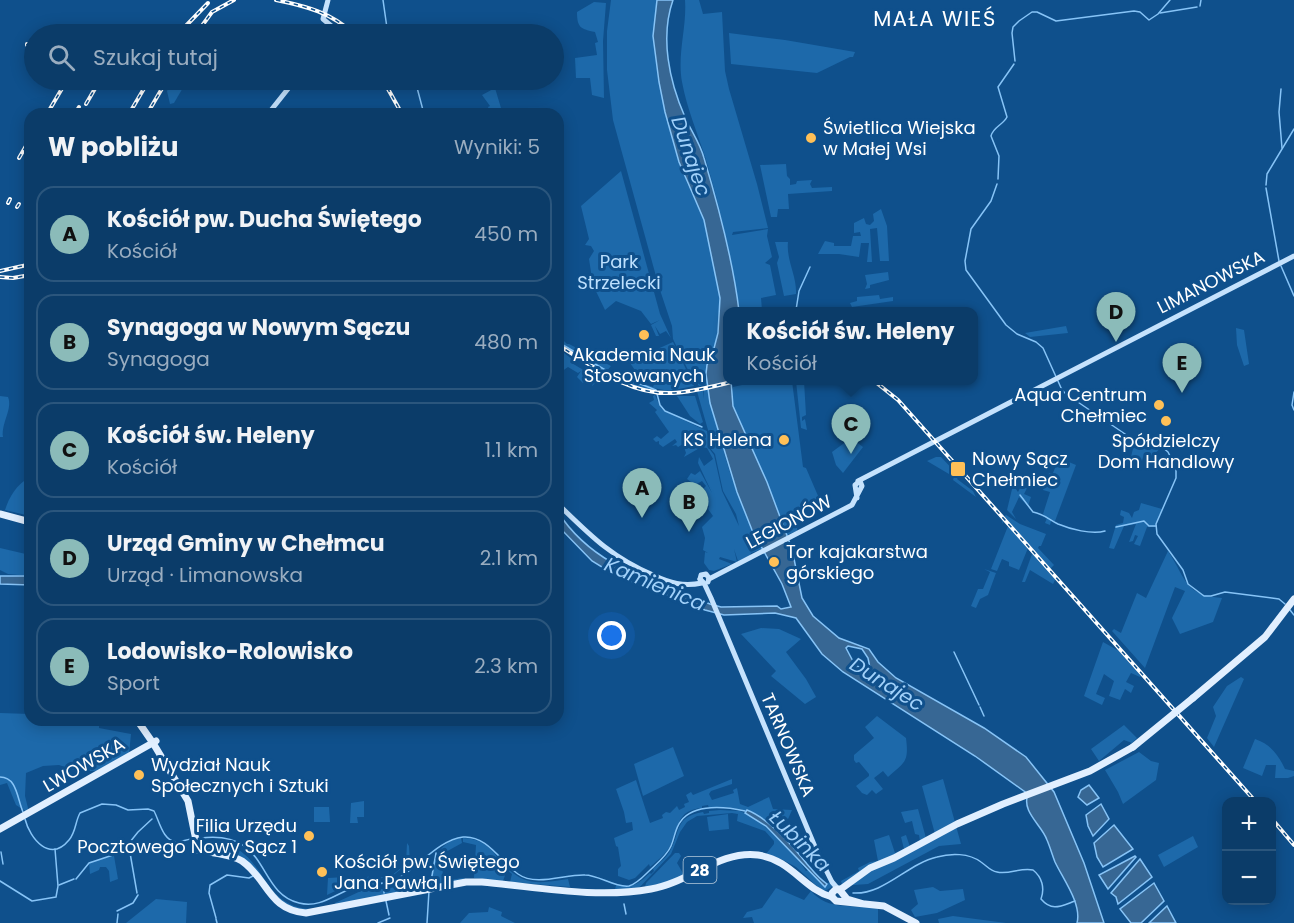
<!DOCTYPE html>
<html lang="pl">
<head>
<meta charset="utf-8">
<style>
  body { margin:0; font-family:Poppins,sans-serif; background:#14436f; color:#f1f3f6 }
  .controls { position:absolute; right:18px; bottom:18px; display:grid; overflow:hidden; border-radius:12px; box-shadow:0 3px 15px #0003 }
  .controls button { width:54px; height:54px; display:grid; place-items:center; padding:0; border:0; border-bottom:2px solid #2b567d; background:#0b3c69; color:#f1f3f6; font:30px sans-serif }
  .you { position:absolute; left:612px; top:636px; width:21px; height:21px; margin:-15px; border:4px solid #fff; border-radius:50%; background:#1a73e8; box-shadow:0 0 0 9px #1a73e833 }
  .badge { display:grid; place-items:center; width:39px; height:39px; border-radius:50%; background:#8bbbb9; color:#111; font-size:20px; font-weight:700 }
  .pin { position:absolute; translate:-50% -50px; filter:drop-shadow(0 2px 3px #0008) }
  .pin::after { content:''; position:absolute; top:32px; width:21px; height:18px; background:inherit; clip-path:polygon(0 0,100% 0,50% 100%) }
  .popup { position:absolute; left:723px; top:307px; width:255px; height:78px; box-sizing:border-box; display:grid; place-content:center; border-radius:12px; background:#0b3c69; filter:drop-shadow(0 2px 4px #0005); font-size:20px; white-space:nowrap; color:#9aadc0 }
  .popup b { font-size:22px; color:#f1f3f6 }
  .popup::after { content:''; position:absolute; left:50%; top:100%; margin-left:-12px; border:12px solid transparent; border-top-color:#0b3c69 }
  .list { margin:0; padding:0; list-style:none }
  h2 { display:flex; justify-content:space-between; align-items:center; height:78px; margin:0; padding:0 24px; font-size:26px }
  h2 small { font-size:20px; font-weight:400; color:#9aadc0 }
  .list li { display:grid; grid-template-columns:39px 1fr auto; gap:18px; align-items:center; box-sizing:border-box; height:96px; margin:0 12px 12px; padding:0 12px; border:2px solid #2b567d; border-radius:18px }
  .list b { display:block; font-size:22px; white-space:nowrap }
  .list p { margin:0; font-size:20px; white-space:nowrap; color:#9aadc0 }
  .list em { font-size:20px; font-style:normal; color:#9aadc0 }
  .icon { flex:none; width:33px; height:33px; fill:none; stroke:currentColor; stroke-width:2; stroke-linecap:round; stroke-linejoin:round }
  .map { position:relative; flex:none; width:1294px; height:923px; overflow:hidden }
  .search { position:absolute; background:#0b3c69; box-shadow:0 3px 15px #0003; left:24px; top:24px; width:540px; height:66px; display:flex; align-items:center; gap:15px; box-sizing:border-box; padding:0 21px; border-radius:33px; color:#9aadc0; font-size:22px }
  .panel { position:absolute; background:#0b3c69; box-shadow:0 3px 15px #0003; left:24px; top:108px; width:540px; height:618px; border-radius:18px }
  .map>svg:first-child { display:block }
</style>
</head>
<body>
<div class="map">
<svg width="1294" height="923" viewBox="0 0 1294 923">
  <rect width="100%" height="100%" fill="#0f508c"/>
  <g fill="#1d69aa">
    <path d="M611,0H657L653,36L659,82L665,112L687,183L704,220L720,298L718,333L712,356L707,365L708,384L699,386L687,368L673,339L672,326L659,287L613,120L607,70V31Z"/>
    <path d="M685,0H699L703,14L722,12L725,71L729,89L757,184L768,228L733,232L732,235L768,229L767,236L772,257L765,263L770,265L776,295L761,298L762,310L778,308L779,311H739C733,261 720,209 706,160C698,134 687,109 682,82C677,54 687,27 685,0Z"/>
    <path d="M594,2L606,3L603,41L604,98L592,95L590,78H576L575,58L597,55L595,43L598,42L595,32C581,29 577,28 577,12Z"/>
    <path d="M729,33L785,40L855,52L853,57H850L817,73L731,64Z"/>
    <path d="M173,80L184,86L174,103L170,104L167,91Z"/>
    <path d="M495,88L501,108L490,113L488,107L490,106L482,95Z"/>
    <path d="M786,164L787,176L790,179V185L796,184L797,181L812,180L810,184L812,188L832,187V191L788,194L789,209H778L777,217H771L760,165Z"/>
    <path d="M621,171L660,314L671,338L666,331L660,334L655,326L659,336H656L651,325L660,320L651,324L641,311L616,301L605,310L593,285L589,259L594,251L591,246L585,245L589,239L581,206Z"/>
    <path d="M881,209L887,226L889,261H880L877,228L870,229L872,262H867L869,243H861L859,257L839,254H818L825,241L834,243V246H851L853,236H861L860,232L854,233V223L864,218L866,224L870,225L874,221L873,214Z"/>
    <path d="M775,242H788C786,260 797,276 796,294L784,296L777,263L779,257Z"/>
    <path d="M888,272L889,280L870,285V288L865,289L867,284L865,275Z"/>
    <path d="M879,295L880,299L893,297V301L852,307L850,303L857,301V297Z"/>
    <path d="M1066,326L1068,333L1030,337L1025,333Z"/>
    <path d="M1236,328L1244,330L1249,364L1244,366L1237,345Z"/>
    <path d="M560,337L567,344H569L611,366L605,373L563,348L564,346L558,342Z"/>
    <path d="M673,342L694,386L669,391L653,388L650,391L636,387L632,383L634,380L653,387L655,382L637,373L630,363L635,359Z"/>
    <path d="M558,348L573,360L570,362L590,374L597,376L598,380L592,386L593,382L587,379L583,383L577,377L581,371L578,373L568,367L558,374Z"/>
    <path d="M760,381H792L803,467L806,468L822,505L808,508L798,515L797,531L787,535L767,482L733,406L731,396L733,387Z"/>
    <path d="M796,381H804L806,415L802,417V421L805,419L807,430L801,428Z"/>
    <path d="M708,388C709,405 716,421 720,437C729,475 744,514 762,549L751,553L750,556L738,561L734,549L737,562L720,557L719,559L732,564L714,571L709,570L704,563L705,552L708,553L703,550L705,538L702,527L713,516L708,509L709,506L705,505L701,497H704L701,491L706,486L702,481L695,485L687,479L691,473L695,475L700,471L712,493L698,463L699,457L704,466L713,459L707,448L702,447L703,446L684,457L686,453L683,444L678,447L676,445L672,446L677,442L675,439L663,447L659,444V441L656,442L653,439L657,436L661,439L669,432L655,412L657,410L649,403L654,400L653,396L655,395L661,408L666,412L707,431L710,443L708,447L714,455L722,491L739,526L736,514L723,491L715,454L710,448V437L698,395L697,391L703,389V399L704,389Z"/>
    <path d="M0,396L8,397C13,409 1,423 3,437H0Z"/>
    <path d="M695,396L703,422L700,424L690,416L677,396Z"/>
    <path d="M851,438L863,447L843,473L836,465L832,452Z"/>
    <path d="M1135,440L1158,446L1161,447L1153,456L1144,453L1142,461L1131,457Z"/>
    <path d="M936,457H941L959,476L957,479L973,491L976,497L953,480L954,477L927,461Z"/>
    <path d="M1059,458L1076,465L1055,521H1051L1050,525L1045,523L1047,518L1043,514L1050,492L1043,490L1049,473H1053Z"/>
    <path d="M30,477V516L5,510C9,497 17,484 30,477Z"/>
    <path d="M1013,485L1018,492L1021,486L1027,488L1024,494L1031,497L1028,506L1019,497L1012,512L1016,519L1007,510Z"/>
    <path d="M1141,503L1162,509L1155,527H1147L1140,546L1134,544L1138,536L1135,535L1133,541L1129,542L1136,524L1124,526L1114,549L1109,548L1116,525L1123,523L1124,517L1120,515L1121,510L1129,513L1132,518L1134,512L1139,510Z"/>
    <path d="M1006,515L1020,524L1046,534L1041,546H1039L1038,548L1054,565L1049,570L1056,578L1053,584L1030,570L1025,582H1022L1032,554L1028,548L1019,570L1009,566V562L1002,559L997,571L991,569L1008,526L1004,521L1002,524L1003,518L1043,562L1004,517Z"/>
    <path d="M0,548L30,555V576L8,574L0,570Z"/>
    <path d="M1168,551C1187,580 1184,595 1222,598L1213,622L1180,634L1172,618L1185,591L1175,587L1145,668L1112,631L1114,629L1121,633L1137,593L1146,598Z"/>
    <path d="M984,569L996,573L988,595L980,599L976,608L971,606L978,589H983L990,572Z"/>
    <path d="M761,628L779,629L801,639L786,652L806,679L815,695L816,697L805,704L771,676L776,671L741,634Z"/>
    <path d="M1103,642L1119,651L1141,676L1140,677L1131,673L1126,682L1134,686L1131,693L1125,689L1120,700L1109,696L1114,681L1104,674L1096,694L1105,698L1102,705L1084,696Z"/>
    <path d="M1241,677L1244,679L1214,747L1207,738L1216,716L1213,707L1227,686Z"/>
    <path d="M0,713L30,714V720H40L41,726L99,722V728L131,734L129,754L100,771H77L59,765L43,766L26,773L25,796L28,808L27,812L16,805L7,783L0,785Z"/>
    <path d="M877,716L906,738C909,762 905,762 888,777L883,771L874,778L883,789L876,794L872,790L867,795L862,793L856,786L869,776V774L859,762L856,763L854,760V755L874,738L865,727Z"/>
    <path d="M1124,725L1137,738L1132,743L1124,740L1099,761L1091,749Z"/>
    <path d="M1255,739C1270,744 1278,754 1285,769L1294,771V776L1288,778H1275L1276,765H1266L1262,776L1243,768Z"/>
    <path d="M673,747L684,776L643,796L634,764Z"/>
    <path d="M1139,752L1151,761L1159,763L1156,780L1123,804L1118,792L1105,770Z"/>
    <path d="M732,779V784L711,791L709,794L712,800L734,793L733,790L737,788L740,804L748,807L769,797L773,809L792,810L785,826L779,834C757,813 739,804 709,808L708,805L702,806V808C676,810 679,828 670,846C666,854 657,861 650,867L649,864L635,878L629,880L618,876V869L621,866L618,847L616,846L614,838L633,830L632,822L626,823L624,812L616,789L636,780L650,823L663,818L662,815L666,812L670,813L677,806L679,810L685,807L684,804L689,802L686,795L691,792L693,795Z"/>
    <path d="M943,779L961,844L939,846L868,884L840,886L842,884L841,881L859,871L858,868L870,862L878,861L874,840L889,835L895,853L904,849L901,837L906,835L910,847L920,841L919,835L915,834L912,821L905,823L901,812L918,809L926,838L935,834L922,786Z"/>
    <path d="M364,801V817H357L358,823H350L351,803Z"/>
    <path d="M314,807H329L330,822H314Z"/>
    <path d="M720,810L740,811L756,818L795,855L806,871L808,870L825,887L830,881L832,887L825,891L821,890L796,867L783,860L766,854L774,844V841L765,831L737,821L738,814L732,813L697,816L687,822L680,832L671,854L638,889L615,890L616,885C634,887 636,886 650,873L651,874L654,871L653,869C659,863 666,858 670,851C681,831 674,817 703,812L704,814L709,813V811Z"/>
    <path d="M728,814L729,829L709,831L707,817Z"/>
    <path d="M1193,836L1198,847L1164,867L1158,855Z"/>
    <path d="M461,838L462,843L442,854L443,881L463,878L465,880L431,886C435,862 434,844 461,838Z"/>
    <path d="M463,838C480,838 496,849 502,867C510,869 515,876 523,879C537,885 554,881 568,879L570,887L510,882L512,874L507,870L503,881L474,878L476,845L463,842Z"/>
    <path d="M211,841C269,846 256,906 311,909L310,911L285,906L236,855L201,846Z"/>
    <path d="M407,843L409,846L410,862L391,877L356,881L327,895L328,878L347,877L348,879H352L353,877L355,879H360V876L363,879H367L368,876L370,879L374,878L375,876L377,878L391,876L406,864Z"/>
    <path d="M675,853H679L681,856L677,863L684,875L662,884L645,887L646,883Z"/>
    <path d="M114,856L118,879L110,882L109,871L106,867H100L99,870L90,874L89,862Z"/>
    <path d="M413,876L414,885L411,890L336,907L335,903L363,890L386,889L395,887Z"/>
    <path d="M933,887L940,891L963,889L965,900L937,913L915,917L911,910L918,904L914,890Z"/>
    <path d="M776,888L804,900L811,891C828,911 854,905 878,907V923H754L752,917L743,918L747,912L762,908Z"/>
    <path d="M156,899L187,902L186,923H126Z"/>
    <path d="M489,907L502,912L501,916L515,923H460L469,913L488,912Z"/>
    <path d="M953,916L1006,923H939L938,919Z"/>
  </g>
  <g fill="#376794" stroke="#87c4f7" stroke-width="1.5" fill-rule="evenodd">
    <path d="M657,0H673C660,37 669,81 685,117C691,131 700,143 704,158C719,208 733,260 739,311L728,312V380L731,381L733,406L767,482L792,549L802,598L813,616L839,638L869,649L878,662L896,678L984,728L1026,757L1054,792L1084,863L1104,923H1077C1082,904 1063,879 1055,862C1052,854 1050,847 1047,840C1042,825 1021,812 1028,794L975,756L843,672L822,654L796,618L775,613L724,615L705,610L615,575L592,561L558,526V512C593,567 653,581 710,604L721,607L777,606L781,609L791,607L782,584L752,530L737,492L710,403L706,374L707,365L712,356L718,333L720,298L704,220L679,162L665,112L659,82L653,36ZM848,646L862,649L868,658L871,673L855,665L846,648Z"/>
    <path d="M0,576H30V585L0,584Z"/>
    <path d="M1089,785L1099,798L1087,805L1078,797L1081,790Z"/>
    <path d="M1101,804L1109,819L1093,836L1088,826L1086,815Z"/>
    <path d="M747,810C770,819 792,845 807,864C813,871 818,878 827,884L825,887L766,826L745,813Z"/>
    <path d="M1114,825L1133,849L1103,867L1097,857L1094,843Z"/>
    <path d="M1135,856L1136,857L1108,889L1099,875Z"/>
    <path d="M1140,859L1152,877L1118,904L1116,897L1111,893Z"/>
    <path d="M1154,883L1164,901L1141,923H1131L1120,909Z"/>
    <path d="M1167,906L1176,923H1149Z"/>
  </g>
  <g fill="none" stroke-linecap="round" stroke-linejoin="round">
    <g stroke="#87c4f7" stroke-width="1.5">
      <path d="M383,0L387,28L391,34"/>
      <path d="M1200,6L1201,0"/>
      <path d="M1160,13L1197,7"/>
      <path d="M1015,61L1012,33L1013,27L1019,21L1032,12H1037L1056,21L1134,11L1140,12L1149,20L1158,14L1170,0"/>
      <path d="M415,80L424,114"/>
      <path d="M1281,89L1279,112L1282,148"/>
      <path d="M998,179L999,156L991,136C993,127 1003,125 1007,117L998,87L1014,64"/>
      <path d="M997,184L991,201L971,229L965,261L966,270L1006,325L1017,334L1036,342L1043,348L1062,390L1066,394L1128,436L1161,446L1168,452L1176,468V478L1156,524L1157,534L1183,570L1188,584L1204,596H1211L1225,592L1279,599L1285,604"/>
      <path d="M1266,185L1267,174L1294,129"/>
      <path d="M1266,188L1279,261"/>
      <path d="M1281,266L1294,296"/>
      <path d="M796,310L799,291L810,267"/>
      <path d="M558,342L607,371"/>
      <path d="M612,373L656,390L660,405L665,411L702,427"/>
      <path d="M1294,392L1292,405L1294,410"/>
      <path d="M712,433L720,440"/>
      <path d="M1020,495L1033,512C1044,514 1048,519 1058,524C1070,529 1092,535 1105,531"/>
      <path d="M1116,527L1144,521L1149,526H1156"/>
      <path d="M1290,610L1294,615"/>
      <path d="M954,652L979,705"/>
      <path d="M980,707L984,716"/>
      <path d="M0,777C17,777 17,798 23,812"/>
      <path d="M25,819C30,839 50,863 69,840C76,832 75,822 80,813L102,804L116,805L128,810L148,809L154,811C159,820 163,842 177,842C182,842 187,839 192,839"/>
      <path d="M200,838C271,829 255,892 299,903C322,909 338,891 359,886C370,882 383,886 395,880C417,869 438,840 463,837C487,835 501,862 518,874C536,887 565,874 585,875C599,875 615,888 629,886C636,884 642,878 647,873C655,865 667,856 671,846C675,837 675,828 681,821C694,803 727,807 745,811"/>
      <path d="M129,847L137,893"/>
      <path d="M1,852L3,864"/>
      <path d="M76,879L89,863L122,852L138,832L152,819"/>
      <path d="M0,881L32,901L56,897L58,886L55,849"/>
      <path d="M59,885L74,879"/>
      <path d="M430,887L436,853"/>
      <path d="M384,890V893"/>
      <path d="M853,893C884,895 907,864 937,857C951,853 969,853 981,862C987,866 990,871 997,872C1009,875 1021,867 1033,870C1042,877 1045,888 1041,899C1052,912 1061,906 1075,901"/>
      <path d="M386,901L389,915"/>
      <path d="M624,904L626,914"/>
      <path d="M117,911L133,903L138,895"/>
      <path d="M216,918L209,893L210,885L227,875L249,878L253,876"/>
      <path d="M216,919L217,923"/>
      <path d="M117,923L118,914"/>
      <path d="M378,923L390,918"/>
      <path d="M427,923L429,891"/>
    </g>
    <g stroke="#c5e2fd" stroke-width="5">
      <path d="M328,0L323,19L341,34"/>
      <path d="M268,114L295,80"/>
      <path d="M858,481L1294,256"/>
      <path d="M558,504C590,535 611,557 653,575C670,583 683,587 702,583"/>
      <path d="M700,579L704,583L711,598L818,854L832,882L838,889"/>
      <path d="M700,579L701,575L706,574L709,578L708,582"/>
      <path d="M709,579L852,505L862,486L860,481L855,485L857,498"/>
    </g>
    <g stroke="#e1efff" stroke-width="7">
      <path d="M0,514L30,522"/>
      <path d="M1193,698L1265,637L1294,599"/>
      <path d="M137,720L153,743L188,801L198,850"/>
      <path d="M0,829L156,741"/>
      <path d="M201,849C214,855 229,853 242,861C268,879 268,910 306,913L466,882H482C538,887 596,899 651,889C688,883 720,850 758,855C792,860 803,889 832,897"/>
      <path d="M841,889L870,868L894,858L957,824L1003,804L1090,771L1133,747"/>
      <path d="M864,904L847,899L839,889L835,890L832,893V897L836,901L884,906L916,923"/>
    </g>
    <g stroke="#fff" stroke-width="4">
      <g id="rail">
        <path d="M276,0C306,6 332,13 354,34"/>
        <path d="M71,34L85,31L115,28L143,33L173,30"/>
        <path d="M178,34L208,3"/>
        <path d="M196,34L212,12L234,0"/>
        <path d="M27,45V44"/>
        <path d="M383,80L402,114"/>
        <path d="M86,104L100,80"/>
        <path d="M47,114L67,80"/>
        <path d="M75,114L79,107"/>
        <path d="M103,114V112"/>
        <path d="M129,114L149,80"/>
        <path d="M147,114L167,80"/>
        <path d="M19,158L30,139"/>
        <path d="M8,203L10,199"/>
        <path d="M17,207L19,204"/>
        <path d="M26,211L27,209"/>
        <path d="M0,271L27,265"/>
        <path d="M0,277L13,278L30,275"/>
        <path d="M558,345C593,366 629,395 672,393C694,392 718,385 740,380"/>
        <path d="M873,380L898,400L1256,802"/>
        <path d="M1272,819L1294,845"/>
      </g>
    </g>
    <use href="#rail" stroke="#0f508c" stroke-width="1.5" stroke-dasharray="4.5" stroke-linecap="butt"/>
    <path stroke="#e1efff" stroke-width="7" d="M1133,747L1193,698"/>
  </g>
  <g fill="#ffc057" stroke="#0f508c" stroke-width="2">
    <circle cx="811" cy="138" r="6"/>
    <circle cx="644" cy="335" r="6"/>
    <circle cx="1159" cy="405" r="6"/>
    <circle cx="1166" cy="421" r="6"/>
    <circle cx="784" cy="440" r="6"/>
    <rect x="950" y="461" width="16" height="16" rx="3"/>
    <circle cx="774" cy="562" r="6"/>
    <circle cx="139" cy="775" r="6"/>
    <circle cx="309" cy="836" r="6"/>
    <circle cx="322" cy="872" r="6"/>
  </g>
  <g text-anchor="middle" stroke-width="6" stroke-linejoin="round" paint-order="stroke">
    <rect fill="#0f508c" stroke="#b7cadc" stroke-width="1.5" x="683.5" y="857" width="33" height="26" rx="4.5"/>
    <g font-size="16" font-weight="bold" fill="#fff">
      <text x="700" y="876">28</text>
    </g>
    <g font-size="18" fill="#fff" stroke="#0f508c" text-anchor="start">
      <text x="823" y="134">Świetlica Wiejska<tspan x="823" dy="21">w Małej Wsi</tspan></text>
      <text x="644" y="361" text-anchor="middle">Akademia Nauk<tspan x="644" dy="21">Stosowanych</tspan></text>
      <text x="1147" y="401" text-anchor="end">Aqua Centrum<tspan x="1147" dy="21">Chełmiec</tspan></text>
      <text x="772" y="446" text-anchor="end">KS Helena</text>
      <text x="1166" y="447" text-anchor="middle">Spółdzielczy<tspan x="1166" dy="21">Dom Handlowy</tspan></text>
      <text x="972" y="465">Nowy Sącz<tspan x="972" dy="21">Chełmiec</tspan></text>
      <text x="786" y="558">Tor kajakarstwa<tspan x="786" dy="21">górskiego</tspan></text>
      <text x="151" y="771">Wydział Nauk<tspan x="151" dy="21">Społecznych i Sztuki</tspan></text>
      <text x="297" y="832" text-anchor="end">Filia Urzędu<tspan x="297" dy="21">Pocztowego Nowy Sącz 1</tspan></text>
      <text x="334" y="868">Kościół pw. Świętego<tspan x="334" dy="21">Jana Pawła II</tspan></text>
    </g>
    <g font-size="18" fill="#bde0fe" stroke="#0f508c">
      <text x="619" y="268">Park<tspan x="619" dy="21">Strzelecki</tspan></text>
    </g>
    <g font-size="18" fill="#fff" stroke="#0f508c">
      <text transform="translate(1211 282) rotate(-27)" y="6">LIMANOWSKA</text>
      <text transform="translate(789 522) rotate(-28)" y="6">LEGIONÓW</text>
      <text transform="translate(788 745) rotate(67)" y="6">TARNOWSKA</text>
      <text transform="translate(84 765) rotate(-30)" y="6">LWOWSKA</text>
    </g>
    <g font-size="20" font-style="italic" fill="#a1d1fa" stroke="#0f508c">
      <text transform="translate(691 156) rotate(71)" y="7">Dunajec</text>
      <text transform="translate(655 584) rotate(23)" y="7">Kamienica</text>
      <text transform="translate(887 684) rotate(32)" y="7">Dunajec</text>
      <text transform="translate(800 841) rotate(45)" y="7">Łubinka</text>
    </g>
    <g font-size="21" letter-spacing="1.5" fill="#fff" stroke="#0f508c">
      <text x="935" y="26">MAŁA WIEŚ</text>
    </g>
  </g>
</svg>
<div class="controls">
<button>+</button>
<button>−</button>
</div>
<div class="you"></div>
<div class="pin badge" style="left:642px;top:518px">A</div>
<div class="pin badge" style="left:689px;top:532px">B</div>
<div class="pin badge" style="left:851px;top:454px">C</div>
<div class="popup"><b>Kościół św. Heleny</b>Kościół</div>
<div class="pin badge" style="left:1116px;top:342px">D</div>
<div class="pin badge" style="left:1182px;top:393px">E</div>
<div class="search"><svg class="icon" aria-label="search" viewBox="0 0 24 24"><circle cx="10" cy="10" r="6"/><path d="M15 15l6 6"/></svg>Szukaj tutaj</div>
<section class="panel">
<h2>W pobliżu<small>Wyniki: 5</small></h2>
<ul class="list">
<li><span class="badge">A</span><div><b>Kościół pw. Ducha Świętego</b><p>Kościół</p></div><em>450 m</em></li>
<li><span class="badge">B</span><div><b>Synagoga w Nowym Sączu</b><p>Synagoga</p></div><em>480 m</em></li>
<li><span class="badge">C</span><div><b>Kościół św. Heleny</b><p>Kościół</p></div><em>1.1 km</em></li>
<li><span class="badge">D</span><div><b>Urząd Gminy w Chełmcu</b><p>Urząd · Limanowska</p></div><em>2.1 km</em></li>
<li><span class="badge">E</span><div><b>Lodowisko-Rolowisko</b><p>Sport</p></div><em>2.3 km</em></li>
</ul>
</section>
</div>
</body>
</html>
